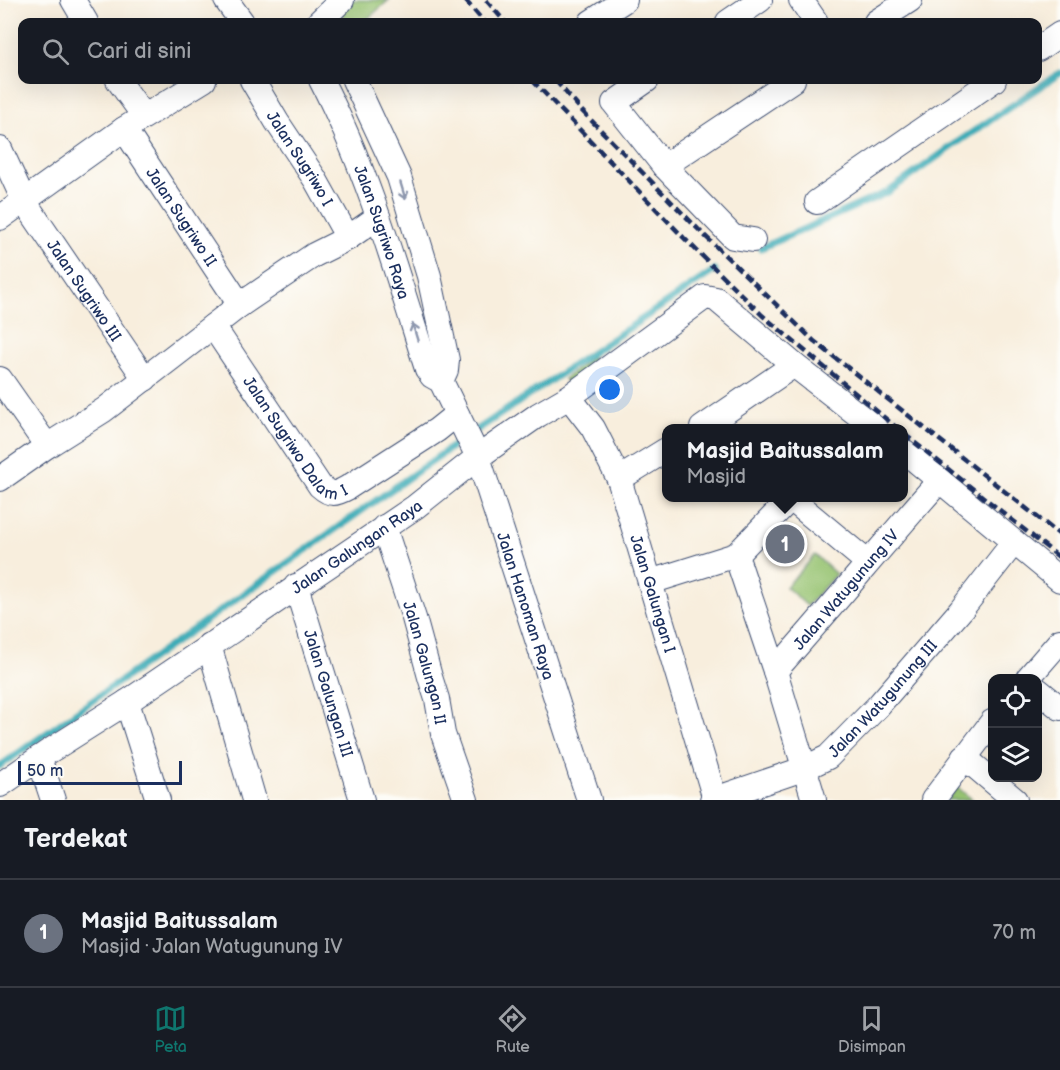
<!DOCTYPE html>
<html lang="id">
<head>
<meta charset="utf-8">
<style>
  body { margin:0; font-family:"Balsamiq Sans",sans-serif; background:#242831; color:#f1f3f6 }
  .controls { position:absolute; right:18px; bottom:18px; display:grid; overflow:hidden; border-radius:12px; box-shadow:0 6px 24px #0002 }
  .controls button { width:54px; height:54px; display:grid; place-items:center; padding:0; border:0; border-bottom:2px solid #363941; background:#171b24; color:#f1f3f6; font:30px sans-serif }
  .scale { position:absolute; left:18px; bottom:15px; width:164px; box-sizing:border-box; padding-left:6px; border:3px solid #1b2f5e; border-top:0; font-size:16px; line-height:21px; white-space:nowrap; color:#1b2f5e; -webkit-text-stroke:4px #fdfcf7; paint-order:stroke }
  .you { position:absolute; left:610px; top:390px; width:21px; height:21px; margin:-15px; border:4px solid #fff; border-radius:50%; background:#1a73e8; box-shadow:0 0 0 9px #1a73e833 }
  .badge { display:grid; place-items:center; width:39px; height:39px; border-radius:50%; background:#0f766e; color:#fff; font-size:20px; font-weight:700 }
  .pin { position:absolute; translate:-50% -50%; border:3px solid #fff; box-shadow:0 2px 6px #0006 }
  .popup { position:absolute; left:662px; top:424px; width:246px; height:78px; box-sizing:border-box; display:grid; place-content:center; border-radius:12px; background:#171b24; filter:drop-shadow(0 2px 4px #0005); font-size:20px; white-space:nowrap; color:#9ea1a6 }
  .popup b { font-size:22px; color:#f1f3f6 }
  .popup::after { content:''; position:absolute; left:50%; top:100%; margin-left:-12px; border:12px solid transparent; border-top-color:#171b24 }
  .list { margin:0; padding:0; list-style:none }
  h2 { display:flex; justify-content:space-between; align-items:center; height:78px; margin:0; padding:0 24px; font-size:26px }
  h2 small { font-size:20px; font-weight:400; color:#9ea1a6 }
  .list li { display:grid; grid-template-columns:39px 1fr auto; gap:18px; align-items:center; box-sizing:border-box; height:108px; padding:0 24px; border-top:2px solid #363941 }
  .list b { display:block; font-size:22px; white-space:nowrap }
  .list p { margin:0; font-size:20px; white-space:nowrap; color:#9ea1a6 }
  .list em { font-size:20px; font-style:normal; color:#9ea1a6 }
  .icon { flex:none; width:33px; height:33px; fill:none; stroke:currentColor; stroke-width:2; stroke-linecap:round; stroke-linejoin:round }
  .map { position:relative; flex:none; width:1060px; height:800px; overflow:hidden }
  .search { position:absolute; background:#171b24; box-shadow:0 6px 24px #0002; left:18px; right:18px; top:18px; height:66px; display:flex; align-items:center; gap:15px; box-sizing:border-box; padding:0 21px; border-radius:12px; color:#9ea1a6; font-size:22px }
  .sheet { height:186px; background:#171b24 }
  nav { display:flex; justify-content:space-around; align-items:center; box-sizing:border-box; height:84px; border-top:2px solid #363941; background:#171b24; font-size:16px; color:#9ea1a6 }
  nav a { display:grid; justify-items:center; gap:3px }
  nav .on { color:#0f766e }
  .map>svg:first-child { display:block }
</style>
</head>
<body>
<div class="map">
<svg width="1060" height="800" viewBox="0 0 1060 800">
  <defs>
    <pattern id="park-dots" width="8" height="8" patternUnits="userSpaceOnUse" patternTransform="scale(1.5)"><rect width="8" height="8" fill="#95c270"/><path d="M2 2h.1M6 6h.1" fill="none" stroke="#799e5f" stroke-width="1.8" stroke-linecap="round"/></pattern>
  </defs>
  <rect width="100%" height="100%" fill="#fdfcf7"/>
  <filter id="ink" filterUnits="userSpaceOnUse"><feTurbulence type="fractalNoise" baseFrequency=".0167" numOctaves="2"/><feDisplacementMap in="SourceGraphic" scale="12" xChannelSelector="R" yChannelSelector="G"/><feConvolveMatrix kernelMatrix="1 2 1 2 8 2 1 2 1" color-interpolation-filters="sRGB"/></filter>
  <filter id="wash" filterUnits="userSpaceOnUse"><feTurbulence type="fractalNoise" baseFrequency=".008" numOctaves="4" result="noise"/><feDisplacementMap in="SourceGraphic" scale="24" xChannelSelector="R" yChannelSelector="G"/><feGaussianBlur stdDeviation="1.35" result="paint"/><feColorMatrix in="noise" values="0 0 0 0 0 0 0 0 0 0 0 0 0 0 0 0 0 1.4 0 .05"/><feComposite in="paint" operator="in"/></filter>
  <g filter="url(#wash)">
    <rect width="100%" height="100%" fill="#f8eedd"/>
    <g fill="#95c270" stroke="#587867" stroke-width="1.5">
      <path d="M352,0H389L364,22H349L339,11Z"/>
      <path d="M815,555L836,574L807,606L786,587Z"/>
      <path d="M957,787L973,800H947Z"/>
    </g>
    <path fill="url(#park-dots)" stroke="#587867" stroke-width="1.5" d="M592,357L601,368L573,390L564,379Z"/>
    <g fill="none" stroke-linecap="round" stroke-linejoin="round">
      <g stroke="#3cacb7" stroke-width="7">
        <path d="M761,248L888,192L958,142L1060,73"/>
        <path d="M0,766L456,444L715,270"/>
      </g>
    </g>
  </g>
  <g filter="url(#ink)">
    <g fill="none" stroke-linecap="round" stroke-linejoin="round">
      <g stroke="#3c4c71" stroke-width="26">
        <g id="minor">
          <path d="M73,0L86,22"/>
          <path d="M226,0L242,22"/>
          <path d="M801,0L816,22"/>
          <path d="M319,22L342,0"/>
          <path d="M591,22L625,0"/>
          <path d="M728,22L760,0"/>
          <path d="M876,22L910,0"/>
          <path d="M1038,49L1060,34"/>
          <path d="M118,80L144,116"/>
          <path id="s1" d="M252,80L277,122L315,179L348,238"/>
          <path id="s2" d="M321,80C368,171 396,271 427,369L432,376L441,381L478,457L589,800"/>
          <path d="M354,80L399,177L429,276L447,360L446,370L441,381"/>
          <path d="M647,80L614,103L664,166L733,237L753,240"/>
          <path id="s3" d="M124,129L240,305"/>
          <path id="s4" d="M0,149L24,201L145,379"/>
          <path d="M664,166L793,80"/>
          <path d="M817,202L994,80"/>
          <path d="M0,218L124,129L204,80"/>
          <path id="s5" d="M213,326L320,486C331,496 336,494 347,488L437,430L457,414"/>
          <path d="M0,379L47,446"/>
          <path id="s6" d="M569,397L593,428L619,479L715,799"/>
          <path d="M702,428L794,365"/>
          <path d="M904,451L1060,580"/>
          <path d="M0,479L47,446L104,410L240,305L314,255L348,238L378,217"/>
          <path d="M619,479L666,450"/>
          <path d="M790,498L867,562"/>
          <path id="s7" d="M384,527L414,618L430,677L437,699L443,734L466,800"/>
          <path d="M736,555L775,671L814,800"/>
          <path d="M650,582L736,555L791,498"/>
          <path id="s8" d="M296,586L362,800"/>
          <path d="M209,645L254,800"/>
          <path id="s9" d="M775,671C831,608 884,543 940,480"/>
          <path d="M1028,678L1060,641"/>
          <path d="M1038,690L1060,708"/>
          <path d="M127,702L158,800"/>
          <path d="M964,757L1015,800"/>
          <path d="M39,758L53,800"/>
          <path id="s10" d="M0,785L48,752L127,702L415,507L478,457L538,415L569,397L705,297L716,299L794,365L875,428"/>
          <path id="s11" d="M712,800L803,769L828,757L877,707L961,610L1014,542"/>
          <path d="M933,800L992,722"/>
        </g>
      </g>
      <use href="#minor" stroke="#fff" stroke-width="24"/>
      <g stroke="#1b2f5e" stroke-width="4.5" stroke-dasharray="9 4.5" stroke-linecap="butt">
        <path d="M465,0L484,22"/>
        <path d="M486,0L505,22"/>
        <path d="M532,80L684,238L762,315L897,428"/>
        <path d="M555,80L582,111L702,233L814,341L1060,535"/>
        <path d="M904,434L1060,558"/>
      </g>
    </g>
    <defs><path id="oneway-shaft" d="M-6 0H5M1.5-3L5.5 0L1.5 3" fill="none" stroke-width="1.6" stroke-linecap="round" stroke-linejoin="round" transform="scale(1.5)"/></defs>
    <g stroke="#8d97ae">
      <use href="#oneway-shaft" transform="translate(403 191) rotate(73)"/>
      <use href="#oneway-shaft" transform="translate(415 332) rotate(-107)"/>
    </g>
  </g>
  <g text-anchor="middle" stroke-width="4.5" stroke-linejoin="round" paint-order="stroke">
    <g font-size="16" fill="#1b2f5e" stroke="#fdfcf7">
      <text dy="6" stroke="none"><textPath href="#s1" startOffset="92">Jalan Sugriwo I</textPath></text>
      <text dy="6" stroke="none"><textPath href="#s3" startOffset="105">Jalan Sugriwo II</textPath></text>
      <text dy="6" stroke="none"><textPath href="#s2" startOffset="164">Jalan Sugriwo Raya</textPath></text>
      <text dy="6" stroke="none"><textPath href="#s4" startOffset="165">Jalan Sugriwo III</textPath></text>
      <text dy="6" stroke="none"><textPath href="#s5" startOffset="142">Jalan Sugriwo Dalam I</textPath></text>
      <text dy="6" stroke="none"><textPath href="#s10" startOffset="429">Jalan Galungan Raya</textPath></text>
      <text dy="6" stroke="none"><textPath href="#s9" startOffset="108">Jalan Watugunung IV</textPath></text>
      <text dy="6" stroke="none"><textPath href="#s6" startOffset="216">Jalan Galungan I</textPath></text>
      <text dy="6" stroke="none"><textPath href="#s2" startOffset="568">Jalan Hanoman Raya</textPath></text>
      <text dy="6" stroke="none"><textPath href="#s7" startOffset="142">Jalan Galungan II</textPath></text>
      <text dy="6" stroke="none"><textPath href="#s8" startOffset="112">Jalan Galungan III</textPath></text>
      <text dy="6" stroke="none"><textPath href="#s11" startOffset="204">Jalan Watugunung III</textPath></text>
    </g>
  </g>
</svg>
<div class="controls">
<button><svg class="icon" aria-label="locate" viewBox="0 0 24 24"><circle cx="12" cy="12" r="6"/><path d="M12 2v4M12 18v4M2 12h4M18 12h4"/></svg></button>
<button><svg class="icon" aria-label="layers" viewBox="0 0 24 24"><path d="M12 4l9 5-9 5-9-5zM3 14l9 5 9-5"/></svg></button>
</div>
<div class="scale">50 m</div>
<div class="you"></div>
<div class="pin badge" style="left:785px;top:544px;background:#6b7280">1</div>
<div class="popup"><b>Masjid Baitussalam</b>Masjid</div>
<div class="search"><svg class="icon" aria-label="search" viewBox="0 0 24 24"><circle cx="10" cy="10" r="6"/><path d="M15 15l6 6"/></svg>Cari di sini</div>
</div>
<section class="sheet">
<h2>Terdekat<small></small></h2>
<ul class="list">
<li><span class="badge" style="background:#6b7280">1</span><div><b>Masjid Baitussalam</b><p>Masjid · Jalan Watugunung IV</p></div><em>70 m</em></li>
</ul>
</section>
<nav>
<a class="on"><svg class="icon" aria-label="map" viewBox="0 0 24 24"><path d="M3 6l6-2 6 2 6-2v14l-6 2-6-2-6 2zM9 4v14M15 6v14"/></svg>Peta</a>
<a><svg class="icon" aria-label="directions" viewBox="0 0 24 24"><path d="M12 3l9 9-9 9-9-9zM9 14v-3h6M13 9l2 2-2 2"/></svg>Rute</a>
<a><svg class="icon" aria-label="saved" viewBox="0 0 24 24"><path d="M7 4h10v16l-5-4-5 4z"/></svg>Disimpan</a>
</nav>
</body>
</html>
